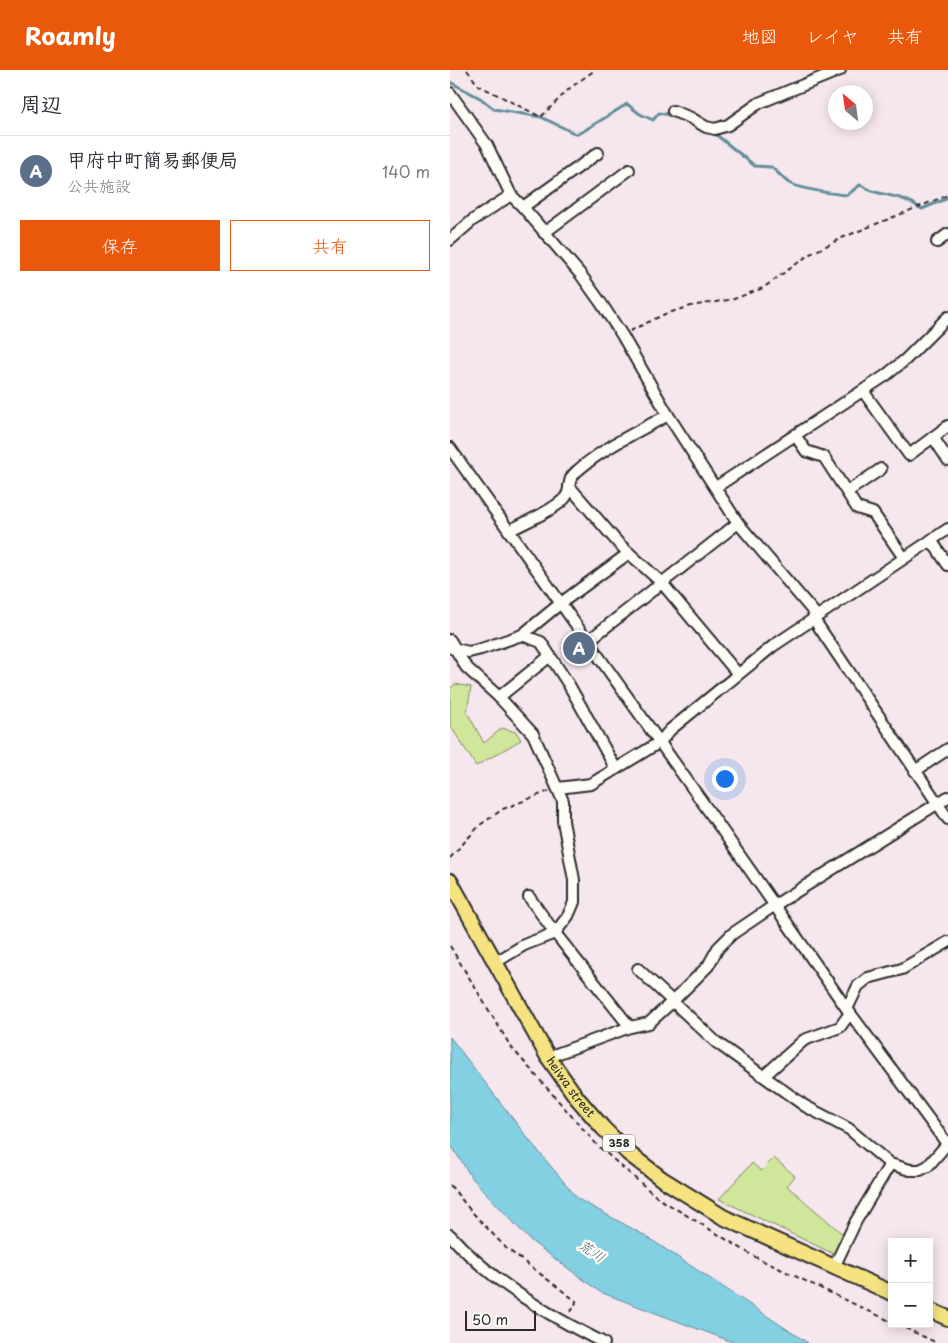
<!DOCTYPE html>
<html lang="ja">
<head>
<meta charset="utf-8">
<style>
  body { margin:0; font-family:"Playpen Sans","Klee One",sans-serif; background:#f7f7f7; color:#2b2b33 }
  .controls { position:absolute; right:15px; bottom:15px; display:grid; overflow:hidden; border-radius:0px; box-shadow:0 2px 12px #0003 }
  .controls button { width:45px; height:45px; display:grid; place-items:center; padding:0; border:0; border-bottom:1px solid #e1e1e2; background:#fff; color:#2b2b33; font:25px sans-serif }
  .compass { position:absolute; left:378px; top:15px; width:45px; height:45px; border-radius:50%; background:#fff; box-shadow:0 2px 12px #0003; rotate:331deg }
  .scale { position:absolute; left:15px; bottom:12px; width:71px; box-sizing:border-box; padding-left:5px; border:2px solid #2b2b2b; border-top:0; font-size:14px; line-height:18px; white-space:nowrap; color:#2b2b2b; -webkit-text-stroke:4px #fdfcf7; paint-order:stroke }
  .you { position:absolute; left:274px; top:708px; width:18px; height:18px; margin:-12px; border:4px solid #fff; border-radius:50%; background:#1a73e8; box-shadow:0 0 0 8px #1a73e833 }
  .badge { display:grid; place-items:center; width:32px; height:32px; border-radius:50%; background:#ea580c; color:#fff; font-size:16px; font-weight:700 }
  .pin { position:absolute; translate:-50% -50%; border:2px solid #fff; box-shadow:0 1px 5px #0006 }
  .list { margin:0; padding:0; list-style:none }
  h2 { display:flex; justify-content:space-between; align-items:center; height:65px; margin:0; padding:0 20px; font-size:21px }
  h2 small { font-size:16px; font-weight:400; color:#7c7c81 }
  .list li { display:grid; grid-template-columns:32px 1fr auto; gap:15px; align-items:center; box-sizing:border-box; height:70px; padding:0 20px; border-top:1px solid #e1e1e2 }
  .list b { display:block; font-size:19px; white-space:nowrap }
  .list p { margin:0; font-size:16px; white-space:nowrap; color:#7c7c81 }
  .list em { font-size:16px; font-style:normal; color:#7c7c81 }
  .actions { display:flex; gap:10px; padding:15px 20px }
  .actions a { flex:1; padding:11px 0; border:1px solid #ea580c; border-radius:0px; text-align:center; font-size:18px; color:#ea580c }
  .actions .main { background:#ea580c; color:#fff }
  .map { position:relative; flex:none; width:498px; height:1273px; overflow:hidden }
  header { display:flex; align-items:center; gap:30px; box-sizing:border-box; height:70px; padding:0 25px; background:#ea580c; color:#fff }
  header strong { font-size:24px }
  nav { display:flex; gap:28px; margin-inline-start:auto; font-size:18px }
  main { display:flex }
  aside { flex:1; background:#fff }
  .map>svg:first-child { display:block }
</style>
</head>
<body>
<header>
<strong>Roamly</strong>
<nav><a>地図</a><a>レイヤ</a><a>共有</a></nav>
</header>
<main>
<aside>
<h2>周辺<small></small></h2>
<ul class="list">
<li><span class="badge" style="background:#5c6f8a">A</span><div><b>甲府中町簡易郵便局</b><p>公共施設</p></div><em>140 m</em></li>
</ul>
<div class="actions"><a class="main">保存</a><a>共有</a></div>
</aside>
<div class="map">
<svg width="498" height="1273" viewBox="0 0 498 1273">
  <rect width="100%" height="100%" fill="#f6e6ed"/>
  <filter id="ink" filterUnits="userSpaceOnUse"><feTurbulence type="fractalNoise" baseFrequency=".02" numOctaves="2"/><feDisplacementMap in="SourceGraphic" scale="10" xChannelSelector="R" yChannelSelector="G"/><feConvolveMatrix kernelMatrix="1 2 1 2 8 2 1 2 1" color-interpolation-filters="sRGB"/></filter>
  <g filter="url(#ink)">
    <g fill="#d0e69b" stroke="#7e8863">
      <path d="M5,614L21,617L17,642L34,673L52,658L66,662L71,670L26,696L0,655V619Z"/>
      <path d="M324,1088L345,1106L337,1116L394,1165L384,1184L269,1129L302,1093L311,1101Z"/>
    </g>
    <path fill="#83d0e3" stroke="#608e99" d="M0,967L80,1071L128,1129L194,1165L358,1273H285L150,1222L81,1171L22,1108L0,1074Z"/>
    <g fill="none" stroke-linecap="round" stroke-linejoin="round">
      <g stroke="#608e99" stroke-width="3">
        <path d="M0,12L30,28L44,39L91,47L126,64L132,62L177,34L190,44L203,50L209,43L225,46"/>
        <path d="M264,63L305,96L321,97C328,102 333,109 339,113C349,119 385,124 397,125L410,115C416,117 420,121 425,122C444,127 455,127 472,139L498,128"/>
      </g>
      <g stroke="#2b2b2b" stroke-width="14">
        <g id="minor">
          <path d="M0,23L37,75L61,125L73,137L131,205L151,233L172,265L218,345L288,453L367,546"/>
          <path d="M223,41L241,48L256,57L265,59L278,55L309,33L390,0"/>
          <path d="M73,137L148,83"/>
          <path d="M94,163L179,100"/>
          <path d="M0,170L23,150L61,125"/>
          <path d="M487,172L498,164"/>
          <path d="M413,321L459,385L498,356"/>
          <path d="M345,365L356,381L374,387L407,438L423,443L454,488"/>
          <path d="M483,367L498,390"/>
          <path d="M0,378L258,740L397,939L498,1075"/>
          <path d="M119,416L169,474L212,513L288,604"/>
          <path d="M266,417L435,306L455,290L498,247"/>
          <path d="M397,422L431,399"/>
          <path d="M59,461C75,452 103,441 115,428C123,418 115,411 127,401C153,378 187,362 218,345"/>
          <path d="M481,470L498,495"/>
          <path d="M363,548L498,749"/>
          <path d="M72,565L91,572L119,615L166,699"/>
          <path d="M0,570L16,597L49,627L83,664L113,731V751L124,810V832L122,837L118,846L105,863L74,875L46,892"/>
          <path d="M138,571L288,453"/>
          <path d="M1,578L19,582L31,579L72,565L111,533L179,483"/>
          <path d="M49,627L100,586"/>
          <path d="M465,701L498,679"/>
          <path d="M108,718L141,714L210,672L220,660L323,576L498,459"/>
          <path d="M79,827L105,863L180,957"/>
          <path d="M188,899L266,972L355,1036L399,1059L440,1094L460,1100H470L478,1096L497,1074"/>
          <path d="M397,939L408,916L418,908L452,899L498,872"/>
          <path d="M98,987L180,957L199,953L223,931L258,896L268,878L282,864L325,835L498,727"/>
          <path d="M314,1006L354,970L390,957L400,943"/>
          <path d="M0,1165C42,1212 98,1245 154,1273"/>
          <path d="M384,1197L406,1151L440,1094"/>
        </g>
      </g>
      <g stroke="#2b2b2b" stroke-width="18">
        <g id="highway">
          <path id="s1" d="M0,811L98,987L127,1028L153,1058L178,1083L212,1109L273,1147L442,1223"/>
          <path d="M479,1240L498,1248"/>
        </g>
      </g>
      <g stroke="#2b2b2b" stroke-width="2" stroke-dasharray="5 4" stroke-linecap="butt">
        <path d="M17,0L28,15L91,47L120,18L145,0"/>
        <path d="M180,261L215,244L241,236L284,229L313,218L360,184L394,167L498,125"/>
        <path d="M0,788L30,755L53,739L99,721"/>
        <path d="M0,876L61,977L148,1076L208,1128L307,1188L442,1252"/>
        <path d="M0,1115L21,1141L56,1178L126,1231L125,1236L119,1244"/>
        <path d="M447,1254L487,1273"/>
      </g>
      <use href="#minor" stroke="#fdfcf7" stroke-width="10"/>
      <use href="#highway" stroke="#f5e382" stroke-width="14"/>
    </g>
  </g>
  <g text-anchor="middle" stroke-width="4.5" stroke-linejoin="round" paint-order="stroke">
    <rect fill="#fdfcf7" stroke="#6a6a68" stroke-width="1" x="153" y="1064.5" width="32" height="17" rx="4"/>
    <g font-size="11" font-weight="bold" fill="#2b2b2b">
      <text x="169" y="1077">358</text>
    </g>
    <g font-size="12" fill="#2b2b2b" stroke="#fdfcf7">
      <text dy="4" stroke="none"><textPath href="#s1" startOffset="239">heiwa street</textPath></text>
    </g>
    <g font-size="14" font-style="italic" fill="#455d62" stroke="#fdfcf7">
      <text transform="translate(142 1181) rotate(34)" y="5">荒川</text>
    </g>
  </g>
</svg>
<div class="controls">
<button>+</button>
<button>−</button>
</div>
<svg class="compass" viewBox="-18 -18 36 36"><path d="M0-13l5 13h-10z" fill="#e53935"/><path d="M0 13l5-13h-10z" fill="#7c7c81"/></svg>
<div class="scale">50 m</div>
<div class="you"></div>
<div class="pin badge" style="left:129px;top:578px;background:#5c6f8a">A</div>
</div>
</main>
</body>
</html>
